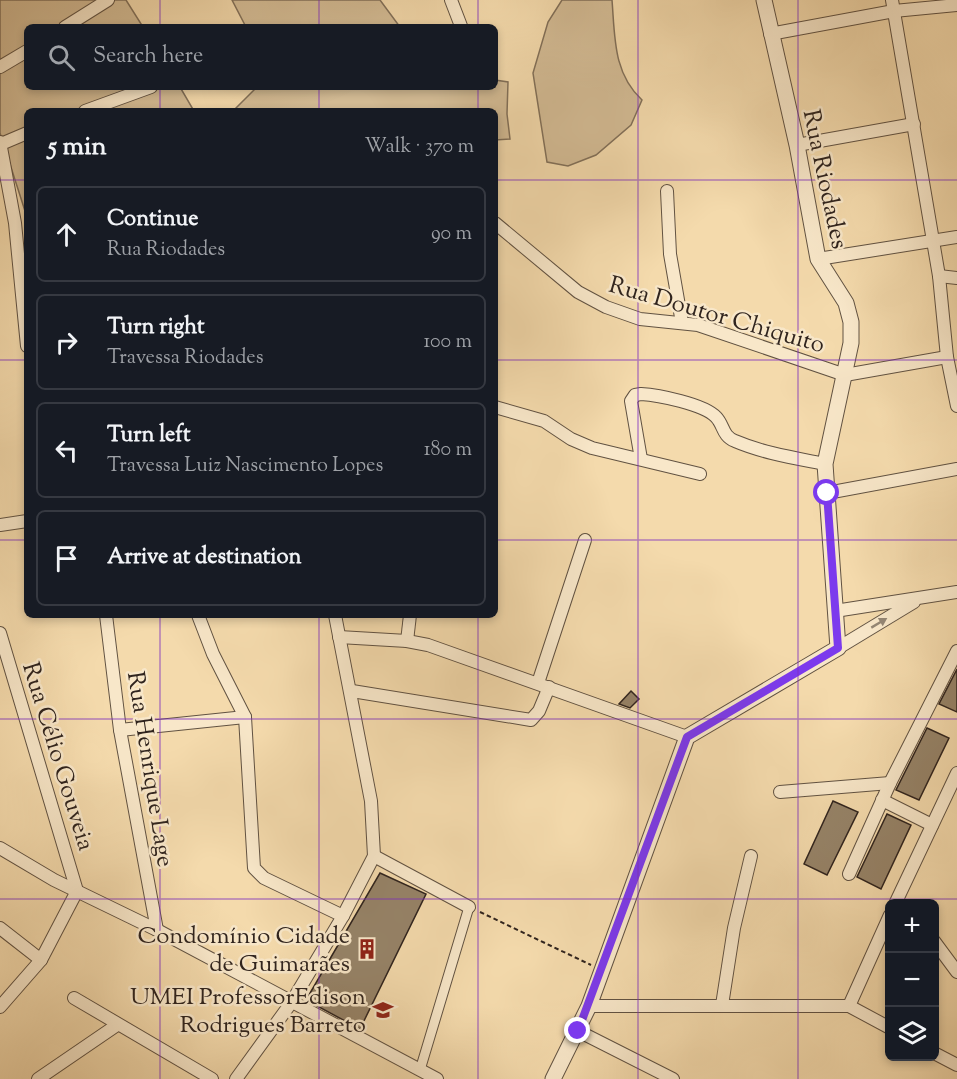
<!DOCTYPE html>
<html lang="en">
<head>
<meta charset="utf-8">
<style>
  body { margin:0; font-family:"Sorts Mill Goudy",serif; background:#20242c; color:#f1f3f6 }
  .controls { position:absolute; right:18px; bottom:18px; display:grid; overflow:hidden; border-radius:9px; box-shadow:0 3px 9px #0003 }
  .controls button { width:54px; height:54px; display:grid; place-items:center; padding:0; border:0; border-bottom:2px solid #363941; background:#171b24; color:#f1f3f6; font:30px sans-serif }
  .stop { position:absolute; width:18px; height:18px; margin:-14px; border:4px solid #7c3aed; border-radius:50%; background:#fff }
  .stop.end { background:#7c3aed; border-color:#fff; box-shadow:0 2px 6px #0008 }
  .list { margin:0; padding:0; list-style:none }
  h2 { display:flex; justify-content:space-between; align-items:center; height:78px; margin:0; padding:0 24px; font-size:26px }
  h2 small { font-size:20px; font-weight:400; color:#9ea1a6 }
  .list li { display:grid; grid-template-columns:39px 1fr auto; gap:18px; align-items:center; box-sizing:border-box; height:96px; margin:0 12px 12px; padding:0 12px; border:2px solid #363941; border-radius:9px }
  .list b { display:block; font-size:22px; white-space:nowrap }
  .list p { margin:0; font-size:20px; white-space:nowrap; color:#9ea1a6 }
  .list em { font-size:20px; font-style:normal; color:#9ea1a6 }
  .icon { flex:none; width:33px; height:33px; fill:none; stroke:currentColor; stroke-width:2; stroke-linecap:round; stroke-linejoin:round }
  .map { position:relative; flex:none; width:957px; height:1079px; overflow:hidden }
  .search { position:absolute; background:#171b24; box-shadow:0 3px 9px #0003; left:24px; top:24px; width:474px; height:66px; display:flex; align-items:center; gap:15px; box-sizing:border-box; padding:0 21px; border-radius:9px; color:#9ea1a6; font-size:22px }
  .panel { position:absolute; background:#171b24; box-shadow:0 3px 9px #0003; left:24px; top:108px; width:474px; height:510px; border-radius:9px }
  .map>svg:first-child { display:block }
</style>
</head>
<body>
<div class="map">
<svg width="957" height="1079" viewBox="0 0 957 1079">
  <rect width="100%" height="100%" fill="#f4daac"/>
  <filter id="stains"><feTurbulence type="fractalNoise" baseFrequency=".00333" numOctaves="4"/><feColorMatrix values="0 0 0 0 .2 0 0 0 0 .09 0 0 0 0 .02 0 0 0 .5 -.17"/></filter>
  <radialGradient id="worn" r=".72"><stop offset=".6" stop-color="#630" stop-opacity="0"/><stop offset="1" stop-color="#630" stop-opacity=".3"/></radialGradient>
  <g fill="#d3bb94" stroke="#827059" stroke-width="1.5">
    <path d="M0,0H126L143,27H27V87H180L194,111H27L25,211L0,133Z"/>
    <path d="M232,0H380L400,27H246Z"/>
    <path d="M562,0H612C615,37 613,73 642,100L631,125L596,155L568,166L547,162L533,73L548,22Z"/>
    <path d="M495,80L508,82L507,114L510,139L495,140V111H233L257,87H495Z"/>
  </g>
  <g fill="#968368" stroke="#30241e" stroke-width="1.5">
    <path d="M957,669V712L939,704Z"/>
    <path d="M631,691L639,699L630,708L619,704Z"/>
    <path d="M927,728L949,738L919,800L896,790Z"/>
    <path d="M833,801L858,812L827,875L804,864Z"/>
    <path d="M887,814L911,825L881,889L857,877Z"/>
    <path d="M380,873L426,894L360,1029L306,1000Z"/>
  </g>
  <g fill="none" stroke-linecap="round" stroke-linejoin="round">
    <g stroke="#615242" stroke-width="11">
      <path id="pedestrian" d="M420,1070L469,907"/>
    </g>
    <g stroke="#615242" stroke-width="14">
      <g id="minor">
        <path d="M451,0L461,26"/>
        <path d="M892,0L939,276L947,357L957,406"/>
        <path d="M65,27L108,0"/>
        <path d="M770,34L894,11L957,5"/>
        <path d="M0,67L27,51"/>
        <path d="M85,111L151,87"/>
        <path d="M0,142L15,223L27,346"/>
        <path d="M1,144L27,133"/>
        <path d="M797,145L914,124"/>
        <path d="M667,191L670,254L682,323"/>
        <path d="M495,223L578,292L606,307L640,319L698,325L845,375L947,357"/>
        <path d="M818,259L957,237"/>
        <path d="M939,276L957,278"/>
        <path d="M495,407L544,421L571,439L592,448L700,474"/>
        <path d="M641,459L631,401L635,395L641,394C658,395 704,404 716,417C724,425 722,436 735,441C763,453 795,458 825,464"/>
        <path d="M827,493L957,469"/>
        <path d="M0,525L27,521"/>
        <path d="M835,611L957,592"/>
        <path d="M106,615L120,730L157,930"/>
        <path d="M198,615L213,654L245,717L254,868L264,878L343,916"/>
        <path d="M0,633L77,891L41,960L0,1007"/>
        <path d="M339,637L407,641L428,645L687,737"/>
        <path d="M407,641L410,615"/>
        <path d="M838,648L914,602"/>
        <path d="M538,683L585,540"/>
        <path d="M352,691L531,720L539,711L549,687"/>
        <path d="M120,730L245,717"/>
        <path d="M780,792L890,783"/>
        <path d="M882,800L932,825"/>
        <path d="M0,848L54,880L157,930L437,1079"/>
        <path d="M374,856L469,907"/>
        <path d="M849,874L890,783L957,651"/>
        <path d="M895,904L957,773"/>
        <path d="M0,928L41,960"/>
        <path d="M934,941L957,972"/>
        <path d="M74,998L212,1079"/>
        <path d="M722,1005L734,928L751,856"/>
        <path d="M589,1006H849L890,1028"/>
        <path d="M849,1006L890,915"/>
        <path d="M578,1031L673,1079"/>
        <path d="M934,1053L957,1065"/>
        <path d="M38,1079L117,1025"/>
        <path d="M236,1079L291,1003L343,916L374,856L371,801L335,615"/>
      </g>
    </g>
    <g stroke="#615242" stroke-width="17">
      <path id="tertiary" d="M553,1079L589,1006L687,737L838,648L825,464L851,343V322L846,303L818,259L797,145L764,0"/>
    </g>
    <path stroke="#30241e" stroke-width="2" stroke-dasharray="4.5 3" stroke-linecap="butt" d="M480,912L591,965"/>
    <use href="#pedestrian" stroke="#f8e7c9" stroke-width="9"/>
    <use href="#minor" stroke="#f8e7c9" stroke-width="12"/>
    <use href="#tertiary" stroke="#f8e7c9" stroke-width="15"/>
  </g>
  <defs><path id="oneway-solid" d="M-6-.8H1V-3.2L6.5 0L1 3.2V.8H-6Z" transform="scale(1.5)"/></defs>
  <use fill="#948674" href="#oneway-solid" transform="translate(879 623) rotate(-31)"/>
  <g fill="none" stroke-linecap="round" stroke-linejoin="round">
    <path stroke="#7c3aed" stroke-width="8" d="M578,1031L687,737L838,648L827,493"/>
  </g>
  <path fill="none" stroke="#7b2cbf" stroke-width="1.5" stroke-opacity="0.55" d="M160,0V27M319,0V27M478,0V27M638,0V1079M798,0V1079M160,87V111M319,87V111M478,87V111M0,180H27M495,180H957M0,360H27M495,360H957M0,540H27M495,540H957M160,615V1079M319,615V1079M478,615V1079M0,719H957M0,899H957"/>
  <defs>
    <g id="building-bare" transform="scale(1.62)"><path d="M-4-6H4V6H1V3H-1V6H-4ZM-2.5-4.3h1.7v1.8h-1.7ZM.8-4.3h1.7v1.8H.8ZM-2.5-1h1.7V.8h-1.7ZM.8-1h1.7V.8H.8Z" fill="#8f2418" stroke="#f8e7c9" stroke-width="2.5" paint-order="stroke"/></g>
    <g id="school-bare" transform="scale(1.62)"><path d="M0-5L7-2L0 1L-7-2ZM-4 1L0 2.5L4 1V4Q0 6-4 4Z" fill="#8f2418" stroke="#f8e7c9" stroke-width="2.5" paint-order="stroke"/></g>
  </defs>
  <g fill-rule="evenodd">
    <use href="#building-bare" x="367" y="949"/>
    <use href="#school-bare" x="383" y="1010"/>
  </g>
  <g text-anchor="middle" stroke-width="5" stroke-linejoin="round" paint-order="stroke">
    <g font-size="24" fill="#30241e" stroke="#f8e7c9">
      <text transform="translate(826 179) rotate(78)" y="8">Rua Riodades</text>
      <text transform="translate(717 314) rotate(16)" y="8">Rua Doutor Chiquito</text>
      <text transform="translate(59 756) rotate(73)" y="8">Rua Célio Gouveia</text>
      <text transform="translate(151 769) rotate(81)" y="8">Rua Henrique Lage</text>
    </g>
    <g font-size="24" fill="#30241e" stroke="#f8e7c9" text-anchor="end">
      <text x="350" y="943">Condomínio Cidade<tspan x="350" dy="28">de Guimarães</tspan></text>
      <text x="366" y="1004">UMEI ProfessorEdison<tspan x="366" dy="28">Rodrigues Barreto</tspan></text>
    </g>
  </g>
  <rect width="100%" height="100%" filter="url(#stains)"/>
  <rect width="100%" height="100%" fill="url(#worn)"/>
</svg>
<div class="controls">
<button>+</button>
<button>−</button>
<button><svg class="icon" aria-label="layers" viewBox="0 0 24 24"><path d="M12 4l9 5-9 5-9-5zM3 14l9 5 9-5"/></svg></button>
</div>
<div class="stop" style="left:827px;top:493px"></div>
<div class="stop end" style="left:578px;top:1031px"></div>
<div class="search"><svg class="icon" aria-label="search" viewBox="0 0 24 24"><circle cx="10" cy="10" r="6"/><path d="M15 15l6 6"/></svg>Search here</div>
<section class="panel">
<h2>5 min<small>Walk · 370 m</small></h2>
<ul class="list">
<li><svg class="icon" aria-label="ahead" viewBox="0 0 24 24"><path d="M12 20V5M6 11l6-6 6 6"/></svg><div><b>Continue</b><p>Rua Riodades</p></div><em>90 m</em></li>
<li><svg class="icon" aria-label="right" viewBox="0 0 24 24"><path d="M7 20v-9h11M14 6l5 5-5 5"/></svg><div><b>Turn right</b><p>Travessa Riodades</p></div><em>100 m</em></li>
<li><svg class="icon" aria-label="left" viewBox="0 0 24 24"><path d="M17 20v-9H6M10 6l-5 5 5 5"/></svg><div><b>Turn left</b><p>Travessa Luiz Nascimento Lopes</p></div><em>180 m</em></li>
<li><svg class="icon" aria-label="arrive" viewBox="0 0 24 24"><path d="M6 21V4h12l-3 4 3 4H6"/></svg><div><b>Arrive at destination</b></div></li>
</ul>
</section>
</div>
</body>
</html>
